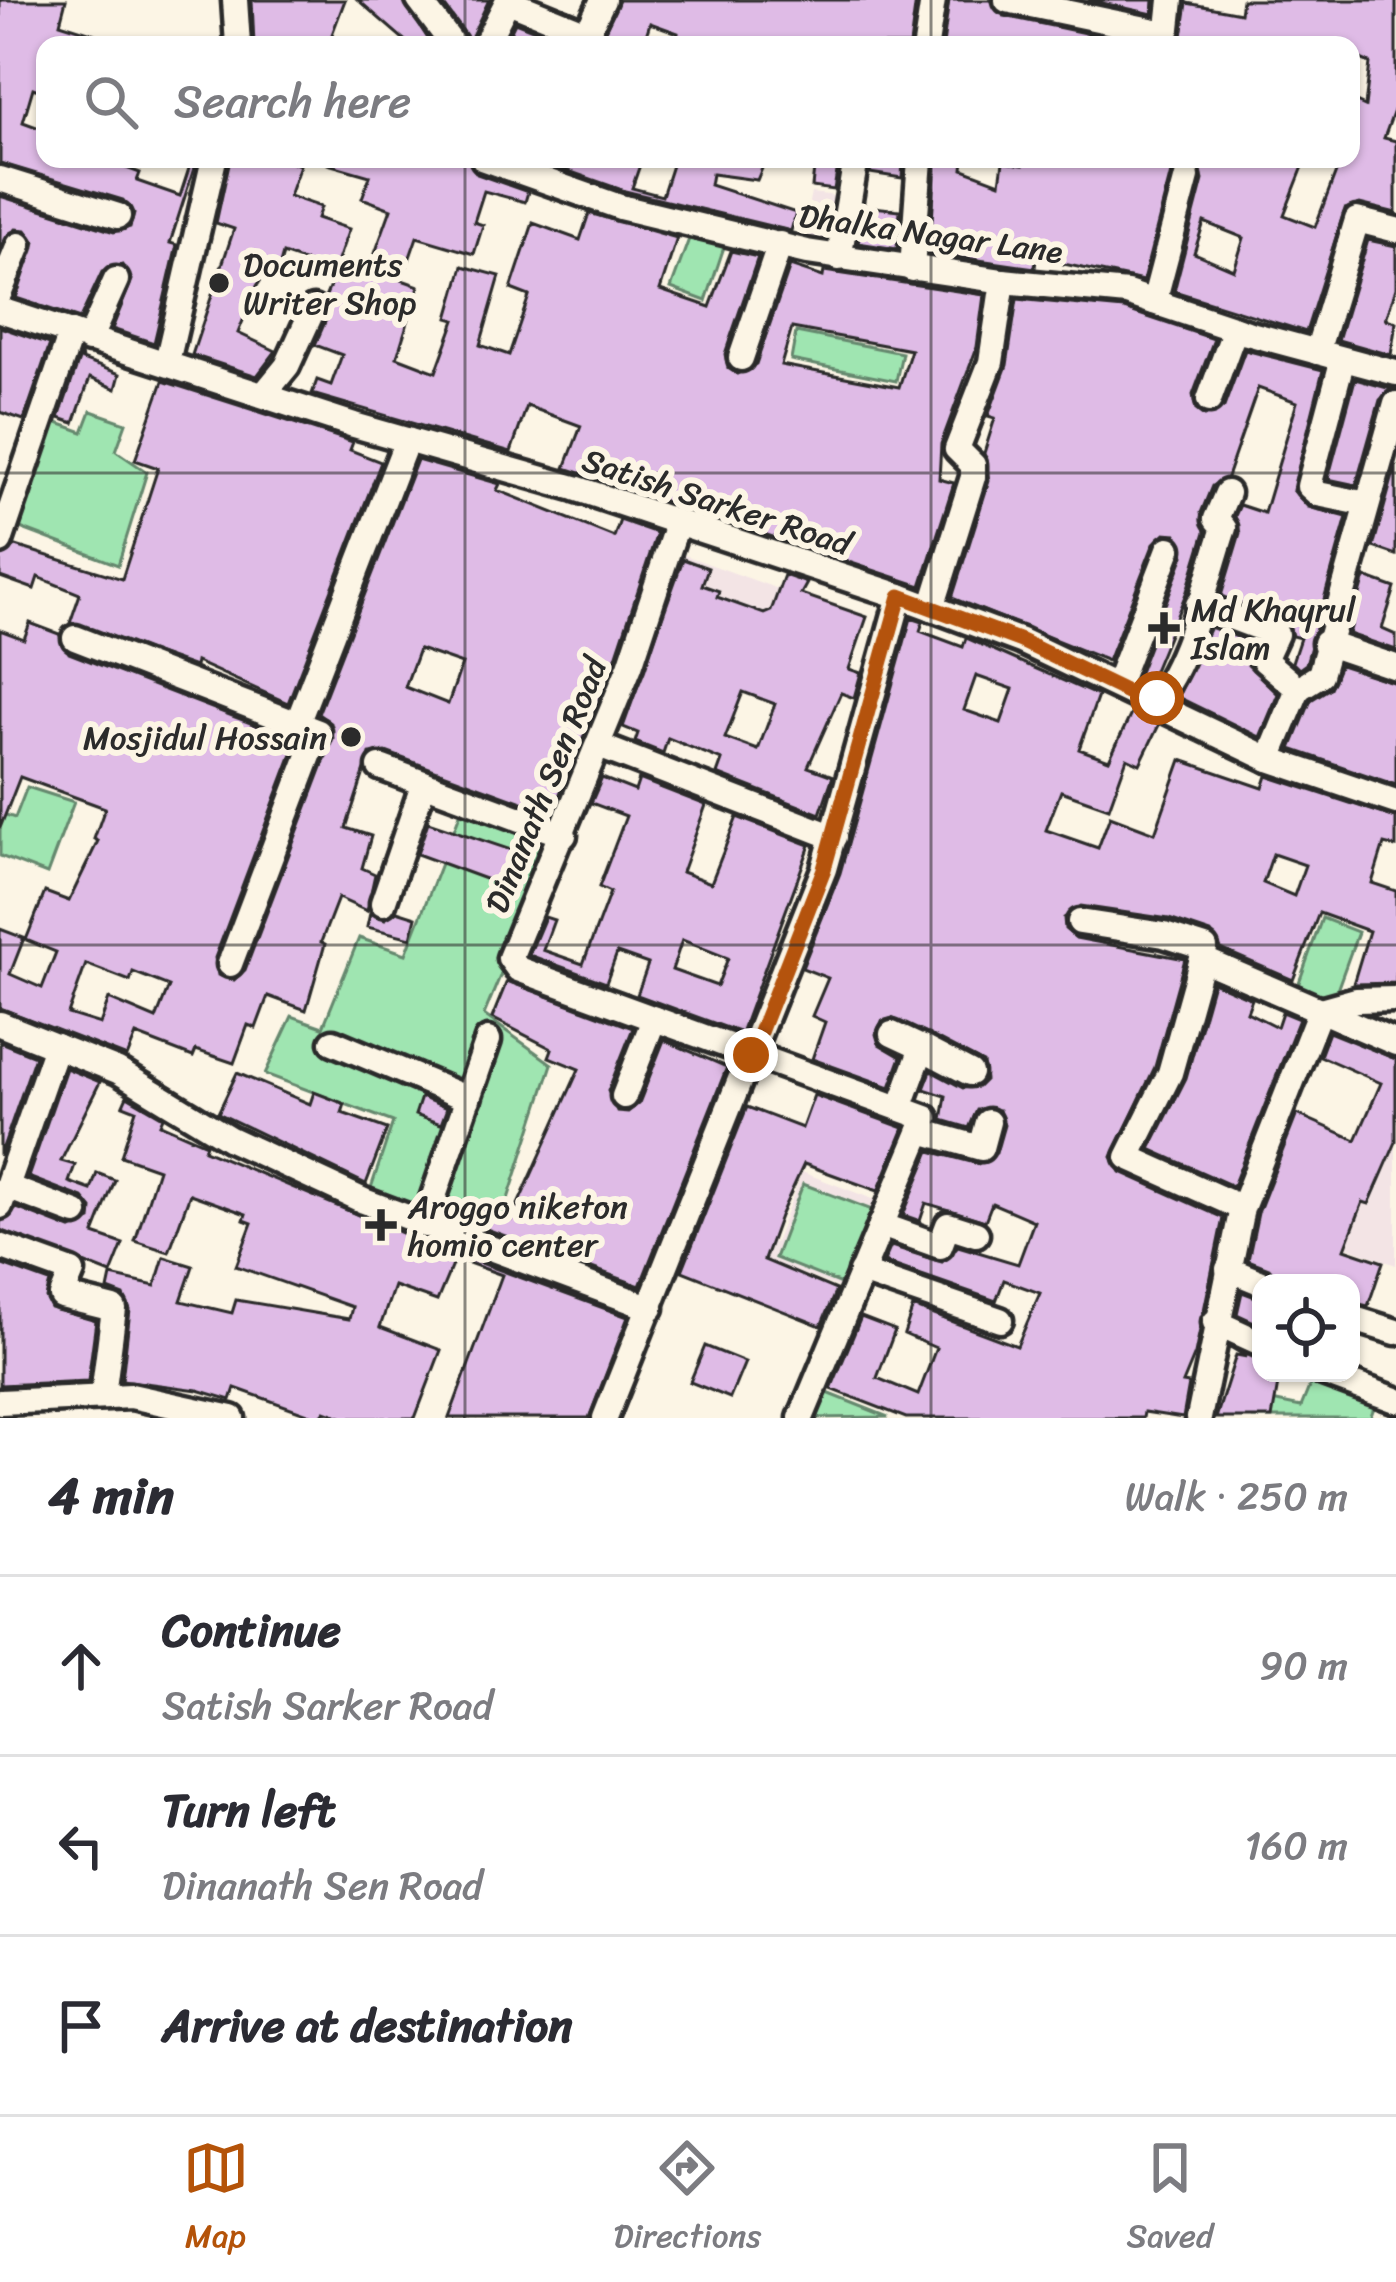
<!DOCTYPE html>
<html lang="en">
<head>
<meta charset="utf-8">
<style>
  body { margin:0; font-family:Sriracha,sans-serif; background:#f2f2f3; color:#2b2b33 }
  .controls { position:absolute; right:36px; bottom:36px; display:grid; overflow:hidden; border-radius:24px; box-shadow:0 3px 9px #0004 }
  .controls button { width:108px; height:108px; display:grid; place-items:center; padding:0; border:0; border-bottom:3px solid #e1e1e2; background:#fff; color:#2b2b33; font:60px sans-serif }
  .stop { position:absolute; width:36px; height:36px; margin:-27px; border:9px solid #b45309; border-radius:50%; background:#fff }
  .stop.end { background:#b45309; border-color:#fff; box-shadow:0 3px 12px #0008 }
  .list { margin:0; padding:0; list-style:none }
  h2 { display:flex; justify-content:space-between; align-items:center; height:156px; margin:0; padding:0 48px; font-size:51px }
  h2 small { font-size:39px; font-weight:400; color:#7c7c81 }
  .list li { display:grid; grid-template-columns:78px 1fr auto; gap:36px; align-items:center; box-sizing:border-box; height:180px; padding:0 48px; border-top:3px solid #e1e1e2 }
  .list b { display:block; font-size:45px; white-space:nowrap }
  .list p { margin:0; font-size:39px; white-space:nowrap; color:#7c7c81 }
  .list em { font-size:39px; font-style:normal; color:#7c7c81 }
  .icon { flex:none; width:66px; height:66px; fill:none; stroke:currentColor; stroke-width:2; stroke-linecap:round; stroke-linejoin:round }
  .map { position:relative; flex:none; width:1396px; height:1418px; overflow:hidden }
  .search { position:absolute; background:#fff; box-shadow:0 3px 9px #0004; left:36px; right:36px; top:36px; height:132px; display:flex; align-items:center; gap:30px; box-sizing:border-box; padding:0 42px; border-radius:24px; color:#7c7c81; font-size:45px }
  .sheet { height:696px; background:#fff }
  nav { display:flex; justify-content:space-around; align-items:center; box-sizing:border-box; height:168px; border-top:3px solid #e1e1e2; background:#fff; font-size:33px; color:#7c7c81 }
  nav a { display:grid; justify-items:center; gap:6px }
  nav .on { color:#b45309 }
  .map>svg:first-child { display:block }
</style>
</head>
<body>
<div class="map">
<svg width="1396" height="1418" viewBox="0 0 1396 1418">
  <rect width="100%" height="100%" fill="#fcf5e5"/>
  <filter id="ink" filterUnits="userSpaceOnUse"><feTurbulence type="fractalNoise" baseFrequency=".00833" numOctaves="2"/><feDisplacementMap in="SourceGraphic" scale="24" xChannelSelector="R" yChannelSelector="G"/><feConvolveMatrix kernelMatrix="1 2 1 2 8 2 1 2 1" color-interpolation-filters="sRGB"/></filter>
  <g filter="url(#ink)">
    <g fill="#f3e4e5">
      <path d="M811,193L845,197L836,253L799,245Z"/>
      <path d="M676,552L795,595L758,697L638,653Z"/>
      <path d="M1396,1086V1265L1326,1239Z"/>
      <path d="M802,1172L883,1203L850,1292L797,1272L782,1311L727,1291L738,1260L679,1238L689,1211L775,1243Z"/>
    </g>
    <g fill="#9fe5b1" stroke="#65886e" stroke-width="3">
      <path d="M693,228L726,241L706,301L671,288Z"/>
      <path d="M796,332L902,353L896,381L791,360Z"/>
      <path d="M91,411L126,423L116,451L147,472L118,565L15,526L52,421L83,432Z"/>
      <path d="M27,787L74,802L47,874L0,856V813L15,818Z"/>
      <path d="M464,804L556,841L484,1015L552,1064L493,1245L368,1197L393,1122L265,1074L292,1016L323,1027L359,938L406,954Z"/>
      <path d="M1322,918L1358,932L1333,1001L1297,988Z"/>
      <path d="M803,1184L875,1211L846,1286L775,1258Z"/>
      <path d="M1312,1380L1375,1405L1370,1418H1254L1262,1399L1301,1407Z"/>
      <path d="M820,1390L888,1417L809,1418Z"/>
    </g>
    <g fill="#dfbbe6" stroke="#2b2b2b" stroke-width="3" fill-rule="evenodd">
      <path d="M0,0H66L60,23L117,41L45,45V80L41,91L33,88L23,122L45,130V159H102L140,173L137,181L180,196L192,159H197L170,243L177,245L154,343L112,329L132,280L122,265L102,272L80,319L16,298L35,242L26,230L16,229L0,248V196L114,232L130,227L134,214L123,200L0,163Z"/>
      <path d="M252,0H345L328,45H254Z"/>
      <path d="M358,0H403L432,45H410Z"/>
      <path d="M440,0H489L469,42L466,35Z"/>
      <path d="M619,0H916L910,45H677L678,33L650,23L643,45H598Z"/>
      <path d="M949,0H991L1004,16L1142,45H943Z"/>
      <path d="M1088,0H1154L1153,14Z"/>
      <path d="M1242,0H1396V105L1384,138L1396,141V213L1360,204L1345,209L1306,332L1174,291L1203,180L1199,166L1190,161L1171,173L1143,281L1036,258L1035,268L930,253L936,159H964L963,169L1000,183L1003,162L1023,165V159H1306L1284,215L1315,227L1341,159H1351V112L1354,101L1365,106L1370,63L1351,55V45H1171L1182,36L1187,3L1240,13ZM1204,222L1244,238L1234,270L1194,253Z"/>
      <path d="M515,22L573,45H504Z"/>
      <path d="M230,159H284L300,165L289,196L321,207L317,218L349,229L334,272L283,254L277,275L266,272L257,286L238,333L276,351L257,376L192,355L234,229L216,223Z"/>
      <path d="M328,159H468L477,174L528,192L525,202L484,191L474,222L483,225L474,254L417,237L402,280L419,286L397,357L436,372L455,320L448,318L463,266L500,276L480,345L509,355L529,296L511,289L533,223L580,240L589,213L677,238L660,290L710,307L731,251L758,257L725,354L728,368L737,374L756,364L790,266L823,277L824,271L984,295L977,347L941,444L939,479L954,483L921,586L565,468L581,426L527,406L511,452L312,394L317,380L331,385L342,355L315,345L328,315L325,298L341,260L369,270L391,209L362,198L370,176L328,164ZM792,328L911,350L899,387L781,365Z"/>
      <path d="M534,159H642L632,188L662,196L674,159H766L757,180L712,174L710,185L796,213L791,231L625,191Z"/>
      <path d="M815,159H839L834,190L812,187Z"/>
      <path d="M872,159H903L902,178L870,173Z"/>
      <path d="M865,206L900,210L897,249L858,243Z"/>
      <path d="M1368,240L1396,246V288L1386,319L1396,322L1391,355L1338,340Z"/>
      <path d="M1017,299L1124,309L1214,339L1193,395L1196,410L1204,416L1224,407L1245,350L1323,370L1293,490L1308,507L1347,517L1306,664L1299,669L1292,662L1300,638L1292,636L1288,623L1221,596L1240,533L1235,516L1240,505L1264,513L1297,402L1258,388L1227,477L1212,486L1201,513L1205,532L1187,591L1150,680L1138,675L1184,555L1176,534L1165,533L1154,543L1108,661L952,598L989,481L984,453L995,418L988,416L1007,365Z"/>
      <path d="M0,327L50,344L24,420L0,412Z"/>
      <path d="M81,354L82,360L120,374L116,389L90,378L74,423L59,418Z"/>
      <path d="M1355,379L1391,389L1380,400L1356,485L1328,479Z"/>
      <path d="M163,381L353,442L350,450L381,462L288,703L196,662L195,667L70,623L80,594L38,577L34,589L0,577V557L16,546L122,579L158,468L135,460Z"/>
      <path d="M417,460L500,484L497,490L614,537L620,520L657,533L615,660L552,813L386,752L370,754L346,828L371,836L362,868L375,874L367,911L338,898L321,942L325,944L306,1010L268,996L256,1028L248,1025L234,1063L196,1050L193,1057L136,1035L127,1057L0,1008V929L24,938L10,974L42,988L56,952L26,940L45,892L69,901L98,841L94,839L105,808L20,777L0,828V630L24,639L30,623L59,634L69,653L297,741L215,958L218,975L234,980L245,970L333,738L331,723L318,714ZM419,649L462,664L448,704L405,687ZM86,964L130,981L133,972L169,986L156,1019L109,999L100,1024L68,1014Z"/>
      <path d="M1396,465V555L1373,547Z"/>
      <path d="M683,559L708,568L702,585L719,591L717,597L764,614L771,611L784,575L807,583L801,594L867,617L849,669L861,673L854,698L841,693L808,767L833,776L820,814L717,774L722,760L668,738L663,753L635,742L638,733L623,727ZM743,692L775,704L758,750L725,738Z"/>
      <path d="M1365,577L1395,588L1382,629L1396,635V650L1349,634Z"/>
      <path d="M911,618L923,622L920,631L963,647L966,638L1098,696L1079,749L1109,760L1132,712L1159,725L1140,764L1127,758L1109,808L1061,791L1046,830L1098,848L1110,816L1155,833L1181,760L1263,788L1267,776L1396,818V847L1384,844L1372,883L1396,891V983L1353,984L1369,931L1319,913L1293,980L1221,949L1211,933L1169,919L1081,906L1064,918L1065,929L1076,938L1185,959L1155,1067L1112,1157L1121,1172L1223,1218L1195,1354L1183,1383L1189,1384L1183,1418L1144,1412L1143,1418H906L831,1389L861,1317L895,1330L877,1378L918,1395L936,1348L904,1334L913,1307L1017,1346L1040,1293L1004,1280L996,1301L884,1262L891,1246L942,1262L958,1246L1018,1264L1034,1221L992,1203L985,1221L926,1203L920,1221L903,1215L930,1151L978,1164L996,1153L1004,1125L999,1110H977L969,1128L942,1120L946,1096L924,1089L931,1071L963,1088L978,1087L985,1080L983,1063L892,1018L882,1021L876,1034L879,1044L901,1057L890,1087L812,1059L825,1022L812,1016L828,978L802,968L840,873ZM976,676L1013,689L1001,723L964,710ZM1273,854L1305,865L1294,896L1263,883Z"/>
      <path d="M1210,627L1254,643L1248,665L1278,694L1260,737L1178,697Z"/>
      <path d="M1340,665L1396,683V785L1291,749L1311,700L1330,688Z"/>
      <path d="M602,778L635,791L639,779L706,805L682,872L711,883L737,817L810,845L741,1033L637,995L648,964L617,953L606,983L529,955L545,917L554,920L543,950L583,964L610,892L599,887L626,816L591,803ZM682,940L728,958L717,986L672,970Z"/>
      <path d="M428,822L529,856L515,890L417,854Z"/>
      <path d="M397,911L416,917L411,938L367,927L370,913L385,919Z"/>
      <path d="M507,981L633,1028L608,1091L617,1111L628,1112L639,1103L664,1040L727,1067L640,1286L457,1218L464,1201L511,1220L579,1069L549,1057L552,1049L492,1018Z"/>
      <path d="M1213,982L1252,999L1247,1012L1277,1027L1282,1012L1299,1019L1233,1186L1150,1149L1186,1078Z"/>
      <path d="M1329,1032L1396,1059V1142L1369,1204L1363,1202L1345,1249L1383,1262L1368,1306L1351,1302V1283H1282L1269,1268L1248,1260L1258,1213L1297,1114L1356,1140L1381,1083L1320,1056Z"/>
      <path d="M0,1042L35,1056L0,1156Z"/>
      <path d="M66,1068L100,1082L61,1161L75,1165L69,1182L91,1190L97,1173L115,1180L94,1234L123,1244L111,1274L0,1230V1222L17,1208L71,1229L91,1220L92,1209L83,1198L28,1177Z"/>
      <path d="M237,1073L310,1104L314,1092L345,1104L342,1113L387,1129L366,1184L218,1113Z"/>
      <path d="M814,1095L904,1128L878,1191L804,1164L780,1216L764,1260L836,1290L821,1326L682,1271L747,1107L802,1128Z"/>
      <path d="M127,1096L163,1117L160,1124L206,1144L204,1150L418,1240L628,1317L589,1418H449L502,1275L455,1258L437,1301L394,1286L380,1327L441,1350L415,1418H344L325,1411L319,1418L235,1388L231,1400L198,1390L122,1380L130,1310L124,1296L108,1290L111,1276L155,1286L164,1257L193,1266L181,1301L232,1313L236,1300L349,1319L352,1307L236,1266L252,1223L244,1220L246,1214L190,1194L169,1252L135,1241L158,1169L121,1156L136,1110L123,1105Z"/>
      <path d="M421,1097L447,1108L441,1124L415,1115Z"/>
      <path d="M0,1264L50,1282L46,1298L51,1308L96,1321L88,1381L0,1385Z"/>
      <path d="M1242,1292L1261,1299V1325L1237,1314Z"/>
      <path d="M705,1346L745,1362L730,1398L690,1382Z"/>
      <path d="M1230,1347L1261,1361V1373H1280L1272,1418H1216L1236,1355L1247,1357Z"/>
    </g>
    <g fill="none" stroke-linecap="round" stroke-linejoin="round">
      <g stroke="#2b2b2b" stroke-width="33">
        <g id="street">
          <path d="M235,0L238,45"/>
          <path d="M419,0L453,45"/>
          <path d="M1007,0L1160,32L1168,28L1171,0"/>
          <path d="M508,1L587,33L603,0"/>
          <path d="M485,45L508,0"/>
          <path d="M926,45L933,0"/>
          <path d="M484,159L620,207L807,252L1003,281L1127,293L1247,333L1396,373"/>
          <path d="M0,179L118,216"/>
          <path d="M839,258L856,159"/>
          <path d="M912,269L920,159"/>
          <path d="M0,292L19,245"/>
          <path d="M1154,302L1187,177"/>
          <path d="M0,310L354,425L575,488L900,596L1021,641L1269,759L1396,802"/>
          <path d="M89,340L116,280"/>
          <path d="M1317,352L1357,220L1396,230"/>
          <path d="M741,358L780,244"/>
          <path d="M167,362L214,159"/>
          <path d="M1342,362L1309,486L1318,494L1367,504"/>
          <path d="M264,394L287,366L313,309"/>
          <path d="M1209,400L1235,329"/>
          <path d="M677,524L630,666L510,958L518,969L926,1118L801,1418"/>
          <path d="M0,541L71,333"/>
          <path d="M1198,605L1276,634L1264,660L1298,689L1269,759"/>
          <path d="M932,608L973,477V465L957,449L991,362L1003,281"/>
          <path d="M75,638L318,732L230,964"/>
          <path d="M1325,643L1396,667"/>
          <path d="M1117,684L1169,549"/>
          <path d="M1298,689L1320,675L1396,404"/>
          <path d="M1150,703C1185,679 1209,571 1224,528L1216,519L1227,493"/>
          <path d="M297,724L407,440"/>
          <path d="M599,746L834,837"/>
          <path d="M380,767L564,835"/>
          <path d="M383,903L424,783"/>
          <path d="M1080,922L1164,935L1205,948L1170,1073L1128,1157L1242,1208"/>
          <path d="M1202,959L1396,1043"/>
          <path d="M0,1024L118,1071L230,1139L364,1201L651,1308"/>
          <path d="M892,1034L922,1048"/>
          <path d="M333,1042L468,1099"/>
          <path d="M624,1096L654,1019"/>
          <path d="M900,1108L922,1048L970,1073"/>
          <path d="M921,1131L981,1148L988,1122"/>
          <path d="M7,1187L76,1213"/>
          <path d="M0,1206L56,1046"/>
          <path d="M424,1225L488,1040"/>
          <path d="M881,1225L940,1246L948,1225L976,1234"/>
          <path d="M0,1246L72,1272L62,1296L114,1309L103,1395"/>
          <path d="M1228,1269L1262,1283"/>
          <path d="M861,1272L1000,1320"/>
          <path d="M1351,1318L1396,1332"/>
          <path d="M1215,1322L1261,1343"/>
          <path d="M1323,1373L1396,1400"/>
          <path d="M0,1402L131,1396L232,1418"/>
          <path d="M605,1418L824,869L900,596"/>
          <path d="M1199,1418L1242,1208L1320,1010L1356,1000L1396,999"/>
        </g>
      </g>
      <use href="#street" stroke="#fcf5e5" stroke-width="24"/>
    </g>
  </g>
  <g fill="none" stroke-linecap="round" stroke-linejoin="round" filter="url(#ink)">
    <path stroke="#b45309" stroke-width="15" d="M751,1055L824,869L900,596L1021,641L1150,703L1157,698"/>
  </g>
  <path fill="none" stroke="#2b2b2b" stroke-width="3" stroke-opacity="0.55" d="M465,0V45M931,0V45M465,159V1418M931,159V1418M0,473H1396M0,945H1396"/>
  <g fill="#2b2b2b" stroke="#fcf5e5" stroke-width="4.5">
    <circle cx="219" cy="283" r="12"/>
    <path d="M1158 610h12v12h12v12h-12v12h-12v-12h-12v-12h12z"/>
    <circle cx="351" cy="737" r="12"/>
    <path d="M375 1207h12v12h12v12h-12v12h-12v-12h-12v-12h12z"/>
  </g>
  <g text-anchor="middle" stroke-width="12" stroke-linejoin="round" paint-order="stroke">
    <g font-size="33" fill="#2b2b2b" stroke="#fcf5e5">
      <text transform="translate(931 233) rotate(8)" y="12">Dhalka Nagar Lane</text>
      <text transform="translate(717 501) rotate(18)" y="12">Satish Sarker Road</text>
      <text transform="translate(545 785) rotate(-68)" y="12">Dinanath Sen Road</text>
    </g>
    <g font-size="33" fill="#2b2b2b" stroke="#fcf5e5" text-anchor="start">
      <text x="243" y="276">Documents<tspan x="243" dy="38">Writer Shop</tspan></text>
      <text x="1191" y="621">Md Khayrul<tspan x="1191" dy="38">Islam</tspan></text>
      <text x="327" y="749" text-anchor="end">Mosjidul Hossain</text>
      <text x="408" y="1218">Aroggo niketon<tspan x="408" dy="38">homio center</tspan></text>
    </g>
  </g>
</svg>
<div class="controls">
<button><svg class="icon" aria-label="locate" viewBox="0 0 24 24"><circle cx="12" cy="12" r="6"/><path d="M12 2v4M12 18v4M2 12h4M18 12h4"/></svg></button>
</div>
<div class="stop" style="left:1157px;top:698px"></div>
<div class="stop end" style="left:751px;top:1055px"></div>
<div class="search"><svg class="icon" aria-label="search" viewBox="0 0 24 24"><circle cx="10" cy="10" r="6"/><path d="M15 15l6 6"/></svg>Search here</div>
</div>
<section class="sheet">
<h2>4 min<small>Walk · 250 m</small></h2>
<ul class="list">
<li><svg class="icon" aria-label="ahead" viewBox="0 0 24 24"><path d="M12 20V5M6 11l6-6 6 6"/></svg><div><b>Continue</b><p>Satish Sarker Road</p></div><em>90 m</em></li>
<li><svg class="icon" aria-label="left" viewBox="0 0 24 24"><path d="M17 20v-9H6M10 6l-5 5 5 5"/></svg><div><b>Turn left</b><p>Dinanath Sen Road</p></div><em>160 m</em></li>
<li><svg class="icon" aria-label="arrive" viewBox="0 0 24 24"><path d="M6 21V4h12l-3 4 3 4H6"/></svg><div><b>Arrive at destination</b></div></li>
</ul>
</section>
<nav>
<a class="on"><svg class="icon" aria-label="map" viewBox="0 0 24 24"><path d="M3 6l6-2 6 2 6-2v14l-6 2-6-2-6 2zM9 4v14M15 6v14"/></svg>Map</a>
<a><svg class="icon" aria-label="directions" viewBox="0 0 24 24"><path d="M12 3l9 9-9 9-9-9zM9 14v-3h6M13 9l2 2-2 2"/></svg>Directions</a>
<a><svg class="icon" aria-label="saved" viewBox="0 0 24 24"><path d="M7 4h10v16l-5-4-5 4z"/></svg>Saved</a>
</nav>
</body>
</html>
